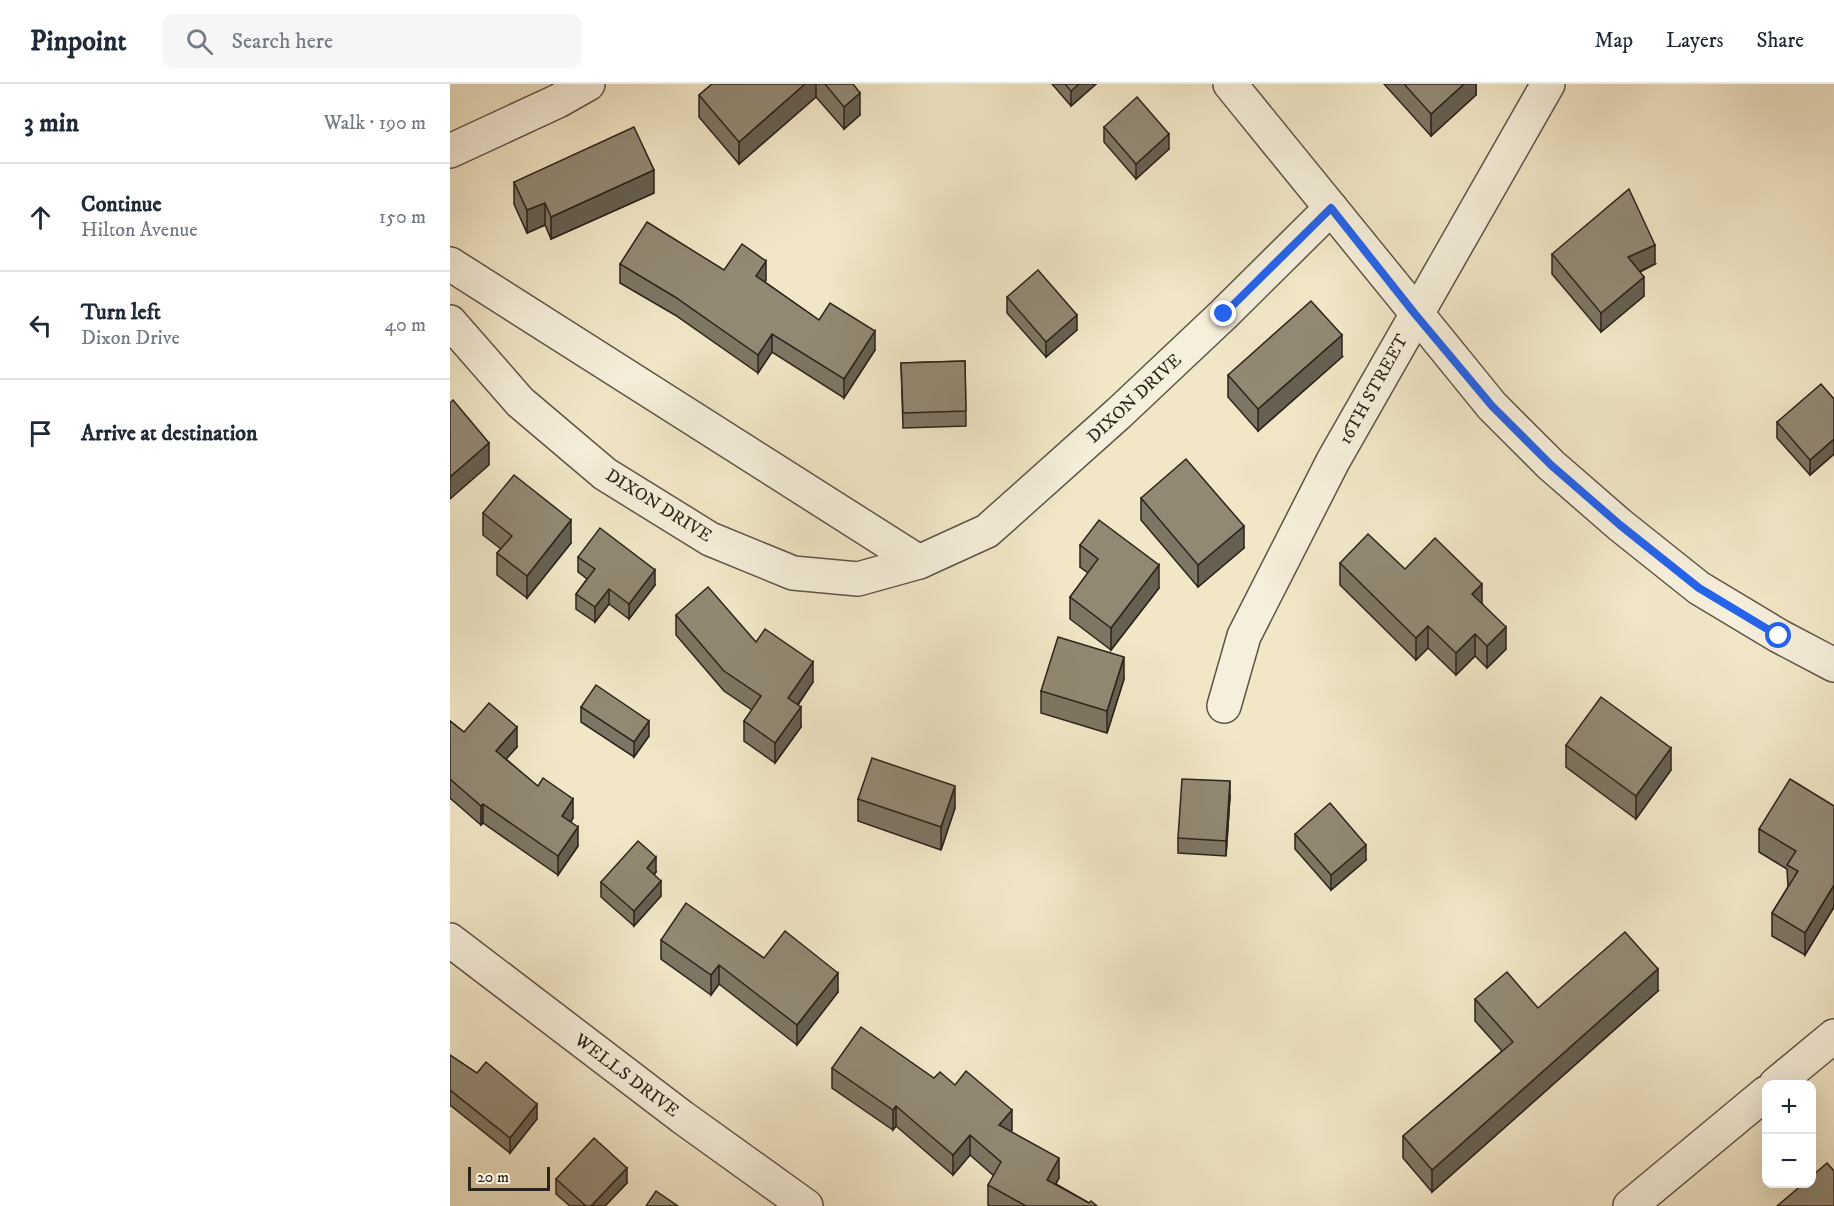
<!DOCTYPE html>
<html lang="en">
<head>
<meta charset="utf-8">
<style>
  body { margin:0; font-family:"IM FELL DW Pica",serif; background:#f6f6f7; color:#1f2937 }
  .controls { position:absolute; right:18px; bottom:18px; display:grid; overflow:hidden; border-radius:12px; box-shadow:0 6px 24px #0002 }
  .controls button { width:54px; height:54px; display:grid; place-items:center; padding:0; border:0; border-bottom:2px solid #e0e1e3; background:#fff; color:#1f2937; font:30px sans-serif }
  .scale { position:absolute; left:18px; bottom:15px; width:82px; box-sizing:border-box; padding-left:6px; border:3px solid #2c231b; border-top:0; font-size:16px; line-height:21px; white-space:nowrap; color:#2c231b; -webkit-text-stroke:4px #f6efdb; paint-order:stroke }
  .stop { position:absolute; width:18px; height:18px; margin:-14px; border:4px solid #2563eb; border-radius:50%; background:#fff }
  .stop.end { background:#2563eb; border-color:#fff; box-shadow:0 2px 6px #0008 }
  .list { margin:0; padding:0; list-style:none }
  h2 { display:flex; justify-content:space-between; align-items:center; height:78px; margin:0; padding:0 24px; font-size:26px }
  h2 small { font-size:20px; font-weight:400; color:#747a83 }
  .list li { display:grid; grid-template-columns:39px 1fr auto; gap:18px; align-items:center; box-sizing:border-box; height:108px; padding:0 24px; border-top:2px solid #e0e1e3 }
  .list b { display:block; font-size:22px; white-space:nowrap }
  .list p { margin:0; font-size:20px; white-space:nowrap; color:#747a83 }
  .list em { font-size:20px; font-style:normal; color:#747a83 }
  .icon { flex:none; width:33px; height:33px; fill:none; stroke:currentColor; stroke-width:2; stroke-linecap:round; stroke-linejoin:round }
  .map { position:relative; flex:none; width:1384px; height:1122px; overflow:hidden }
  header { display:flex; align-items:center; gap:36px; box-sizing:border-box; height:84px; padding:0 30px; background:#fff; border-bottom:2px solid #e0e1e3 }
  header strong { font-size:28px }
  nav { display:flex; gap:33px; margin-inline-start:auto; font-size:21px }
  .search { width:420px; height:54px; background:#f6f6f7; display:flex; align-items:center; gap:15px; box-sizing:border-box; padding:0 21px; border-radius:12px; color:#747a83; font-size:22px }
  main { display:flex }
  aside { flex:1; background:#fff }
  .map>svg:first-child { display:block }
</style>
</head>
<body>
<header>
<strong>Pinpoint</strong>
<div class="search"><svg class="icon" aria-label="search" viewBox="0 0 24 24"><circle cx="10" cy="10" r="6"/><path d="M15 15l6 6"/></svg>Search here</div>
<nav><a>Map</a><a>Layers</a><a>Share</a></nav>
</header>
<main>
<aside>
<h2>3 min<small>Walk · 190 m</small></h2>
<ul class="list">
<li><svg class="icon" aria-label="ahead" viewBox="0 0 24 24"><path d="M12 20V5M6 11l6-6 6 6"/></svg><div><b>Continue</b><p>Hilton Avenue</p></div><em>150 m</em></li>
<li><svg class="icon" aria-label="left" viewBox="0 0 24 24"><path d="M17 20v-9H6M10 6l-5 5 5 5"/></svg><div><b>Turn left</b><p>Dixon Drive</p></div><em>40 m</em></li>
<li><svg class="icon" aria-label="arrive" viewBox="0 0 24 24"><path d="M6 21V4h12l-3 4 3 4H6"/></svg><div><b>Arrive at destination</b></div></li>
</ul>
</aside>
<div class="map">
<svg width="1384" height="1122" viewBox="0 0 1384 1122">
  <rect width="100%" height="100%" fill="#f1e7c7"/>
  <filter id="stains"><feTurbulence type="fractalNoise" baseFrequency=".00333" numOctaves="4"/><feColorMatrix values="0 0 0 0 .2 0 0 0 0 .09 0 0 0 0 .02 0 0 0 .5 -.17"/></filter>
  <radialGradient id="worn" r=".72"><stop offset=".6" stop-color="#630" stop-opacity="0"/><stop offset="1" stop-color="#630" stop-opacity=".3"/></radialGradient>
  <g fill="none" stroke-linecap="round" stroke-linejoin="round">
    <g stroke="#5d5446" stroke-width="36">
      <g id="minor">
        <path d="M780,0L1042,322L1101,381L1170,441L1249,504L1329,552L1384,581"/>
        <path d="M0,67L108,17L138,0"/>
        <path d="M0,180L469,478"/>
        <path d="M0,238L70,318L155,390L260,455L343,489L408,495L469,478L537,447L669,329L774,230L881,124"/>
        <path d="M774,622L794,552L883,377L1098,0"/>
        <path d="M0,856L232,1033L356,1122"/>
        <path d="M1326,1000L1384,952"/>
        <path d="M1180,1122L1316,1009"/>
      </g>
    </g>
    <use href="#minor" stroke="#f6efdb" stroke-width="33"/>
  </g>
  <g fill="#7e7664" stroke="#2c231b" stroke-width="1.5">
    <path d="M262,0H403L410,31L394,45L366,13L289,80L249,33V11Z"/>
    <path d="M602,0H646L621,22Z"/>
    <path d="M934,0H1026V11L981,52Z"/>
    <path d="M654,43L719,65L686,95L654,58Z"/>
    <path d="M64,98L204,109L101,155L95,141L77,149L64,120Z"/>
    <path d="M1102,170L1205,180L1190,188L1194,212L1151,248L1102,190Z"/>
    <path d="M170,180L316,196L315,198L369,236L425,266L394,314L322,268L308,289L225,231L170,199Z"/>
    <path d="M557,213L627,246L596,273L557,229Z"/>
    <path d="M892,273L808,347L778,313V291Z"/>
    <path d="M515,277L516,342L453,344L451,279Z"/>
    <path d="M1384,315V370L1360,391L1327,354V338Z"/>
    <path d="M691,414L794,464L748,503L691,436Z"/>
    <path d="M33,429L121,459L77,514L47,491V469L51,465L33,451Z"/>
    <path d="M630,461L709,504L661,566L620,535V513L638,489L630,483Z"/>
    <path d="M128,473L205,501L179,535L159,520L145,538L126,525V510L137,495L128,488Z"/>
    <path d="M890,479L955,485L1032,519L1056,565L1037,584L1025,572L1006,591L978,564L966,576L890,501Z"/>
    <path d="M226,531L306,558L363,598L348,621L351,643L325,679L294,657V637L302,626L274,607L226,551Z"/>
    <path d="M674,595L657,649L591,629V607Z"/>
    <path d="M131,623L199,652L184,673L131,638Z"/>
    <path d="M0,637L14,648L67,663L56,675L123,734L121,738L128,762L108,791L33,739L31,741L0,714Z"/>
    <path d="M1116,661L1221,686L1186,735L1116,683Z"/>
    <path d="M780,712L776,772L728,769V754Z"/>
    <path d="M408,715L505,724L491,766L408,737Z"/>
    <path d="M1384,722V823L1355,871L1322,852V829L1338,803L1337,785L1309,768V745Z"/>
    <path d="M845,750L916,776L881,806L845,765Z"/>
    <path d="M206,788L204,791L211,812L184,842L151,813V798Z"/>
    <path d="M211,856L314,874L388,908L347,961L269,900L261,911L211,875Z"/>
    <path d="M1208,907L982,1108L953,1074V1052L1052,967L1025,937V915L1088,924Z"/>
    <path d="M0,971L27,989L87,1035L60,1069L0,1021Z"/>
    <path d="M382,984L484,994L562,1046L561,1048L609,1094L606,1100L639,1119L647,1122H540L538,1121V1101L544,1092L520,1071L503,1091L446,1042L443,1046L382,1004Z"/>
    <path d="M106,1095L177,1099L155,1122H120L106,1110Z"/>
  </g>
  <g fill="#666051" stroke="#2c231b" stroke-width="1.5">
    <path d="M355,0H366V13L289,80V58Z"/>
    <path d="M629,0H646L621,22V7Z"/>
    <path d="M1014,0H1026V11L981,52V30Z"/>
    <path d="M410,9V31L394,45V23Z"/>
    <path d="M719,50V65L686,95V80Z"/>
    <path d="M204,86V109L101,155V133Z"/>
    <path d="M95,119V141L77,149V126Z"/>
    <path d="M1205,161V180L1178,193V173Z"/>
    <path d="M316,177V196L306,211V192Z"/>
    <path d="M1194,193V212L1151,248V229Z"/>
    <path d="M627,231V246L596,273V258Z"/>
    <path d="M425,247V266L394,314V295Z"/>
    <path d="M322,250V268L308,289V271Z"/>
    <path d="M892,251V273L808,347V325Z"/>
    <path d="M1384,355V370L1360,391V376Z"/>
    <path d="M39,359V381L0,415V393Z"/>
    <path d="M121,436V459L77,514V492Z"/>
    <path d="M794,442V464L748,503V481Z"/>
    <path d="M709,481V504L661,566V544Z"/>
    <path d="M205,486V501L179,535V520Z"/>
    <path d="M1032,500V522L1022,510Z"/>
    <path d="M159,505V520L145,538V523Z"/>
    <path d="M978,542V564L966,576V554Z"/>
    <path d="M1056,543V565L1037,584V562Z"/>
    <path d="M1025,550V572L1006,591V569Z"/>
    <path d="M674,573V595L657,649V627Z"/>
    <path d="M363,578V598L338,634V614Z"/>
    <path d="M351,623V643L325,679V659Z"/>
    <path d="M199,637V652L184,673V658Z"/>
    <path d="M67,643V663L46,686V667Z"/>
    <path d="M1221,664V686L1186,735V712Z"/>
    <path d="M780,697V712L776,772V757Z"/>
    <path d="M505,702V724L491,766V743Z"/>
    <path d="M123,715V734L112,751V732Z"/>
    <path d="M33,720V739L31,741V722Z"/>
    <path d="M128,743V762L108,791V772Z"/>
    <path d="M916,761V776L881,806V791Z"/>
    <path d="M206,773V788L197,799V784Z"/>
    <path d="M211,797V812L184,842V827Z"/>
    <path d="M1384,801V823L1355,871V849Z"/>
    <path d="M269,881V900L261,911V891Z"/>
    <path d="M1208,885V907L982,1108V1086Z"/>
    <path d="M388,889V908L347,961V941Z"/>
    <path d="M87,1020V1035L60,1069V1054Z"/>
    <path d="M446,1022V1042L443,1046V1026Z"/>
    <path d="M562,1026V1046L549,1061V1041Z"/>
    <path d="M520,1051V1071L503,1091V1071Z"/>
    <path d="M609,1074V1094L597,1115V1096Z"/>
    <path d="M177,1084V1099L155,1122H141Z"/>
  </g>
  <g fill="#928974" stroke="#2c231b" stroke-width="1.5">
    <path d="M262,0H355L289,58L249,11Z"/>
    <path d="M375,0H403L410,9L394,23Z"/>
    <path d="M615,0H629L621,7Z"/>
    <path d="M954,0H1014L981,30Z"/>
    <path d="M687,13L719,50L686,80L654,43Z"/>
    <path d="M184,43L204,86L101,133L95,119L77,126L64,98Z"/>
    <path d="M1179,105L1205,161L1178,173L1194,193L1151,229L1102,170Z"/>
    <path d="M197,138L274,186L292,160L316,177L306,192L369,236L380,219L425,247L394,295L322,250L308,271L225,213L170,180Z"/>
    <path d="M588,186L627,231L596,258L557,213Z"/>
    <path d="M861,217L892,251L808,325L778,291Z"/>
    <path d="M515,277L516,327L453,329L451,279Z"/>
    <path d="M1371,300L1384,315V355L1360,376L1327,338Z"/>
    <path d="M3,316L39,359L0,393V319Z"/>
    <path d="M736,375L794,442L748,481L691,414Z"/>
    <path d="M64,391L121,436L77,492L47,469L62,452L33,429Z"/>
    <path d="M649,436L709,481L661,544L620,513L648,475L630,461Z"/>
    <path d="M150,444L205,486L179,520L159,505L145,523L126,510L145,485L128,473Z"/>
    <path d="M918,450L955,485L985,454L1032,500L1022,510L1056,543L1037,562L1025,550L1006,569L978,542L966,554L890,479Z"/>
    <path d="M258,503L306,558L315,545L363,578L338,614L351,623L325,659L294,637L311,612L274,587L226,531Z"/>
    <path d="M608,553L674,573L657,627L591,607Z"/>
    <path d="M146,601L199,637L184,658L131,623Z"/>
    <path d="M1151,613L1221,664L1186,712L1116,661Z"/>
    <path d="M39,619L67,643L46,667L88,702L93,694L123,715L112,732L128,743L108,772L33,720L31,722L0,695V637L14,648Z"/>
    <path d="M422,674L505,702L491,743L408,715Z"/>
    <path d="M732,695L780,697L776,757L728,754Z"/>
    <path d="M1340,695L1384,722V801L1355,849L1322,829L1348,787L1337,781L1346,767L1309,745Z"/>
    <path d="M880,719L916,761L881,791L845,750Z"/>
    <path d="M188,757L206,773L197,784L211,797L184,827L151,798Z"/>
    <path d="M236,819L314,874L335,847L388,889L347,941L269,881L261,891L211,856Z"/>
    <path d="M1175,848L1208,885L982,1086L953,1052L1063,958L1025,915L1057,888L1088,924Z"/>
    <path d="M411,943L484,994L490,988L505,1001L516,987L562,1026L549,1041L609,1074L597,1096L639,1119L641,1117L647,1122H576L538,1101L551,1078L520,1051L503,1071L446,1022L443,1026L382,984Z"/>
    <path d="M0,971L27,989L36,978L87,1020L60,1054L0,1006Z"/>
    <path d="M144,1054L177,1084L141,1122H136L106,1095Z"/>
    <path d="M1377,1079L1384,1087V1122H1327L1353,1100H1362V1092Z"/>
    <path d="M206,1107L228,1122H196Z"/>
  </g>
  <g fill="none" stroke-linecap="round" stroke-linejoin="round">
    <path stroke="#2563eb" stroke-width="8" d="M774,230L881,124L965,230L1042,322L1101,381L1170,441L1249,504L1329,552"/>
  </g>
  <g text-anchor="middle" stroke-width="4.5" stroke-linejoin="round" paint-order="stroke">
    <g font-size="18" fill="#2c231b" stroke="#f6efdb">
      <text transform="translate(923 305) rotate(-61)" y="6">16TH STREET</text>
      <text transform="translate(684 314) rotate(-43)" y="6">DIXON DRIVE</text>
      <text transform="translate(209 421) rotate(32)" y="6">DIXON DRIVE</text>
      <text transform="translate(177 991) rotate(37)" y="6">WELLS DRIVE</text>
    </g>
  </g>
  <rect width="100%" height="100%" filter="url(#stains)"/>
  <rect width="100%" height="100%" fill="url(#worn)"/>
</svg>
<div class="controls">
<button>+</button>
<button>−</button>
</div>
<div class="scale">20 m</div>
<div class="stop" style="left:1329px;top:552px"></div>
<div class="stop end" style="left:774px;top:230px"></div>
</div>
</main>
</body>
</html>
